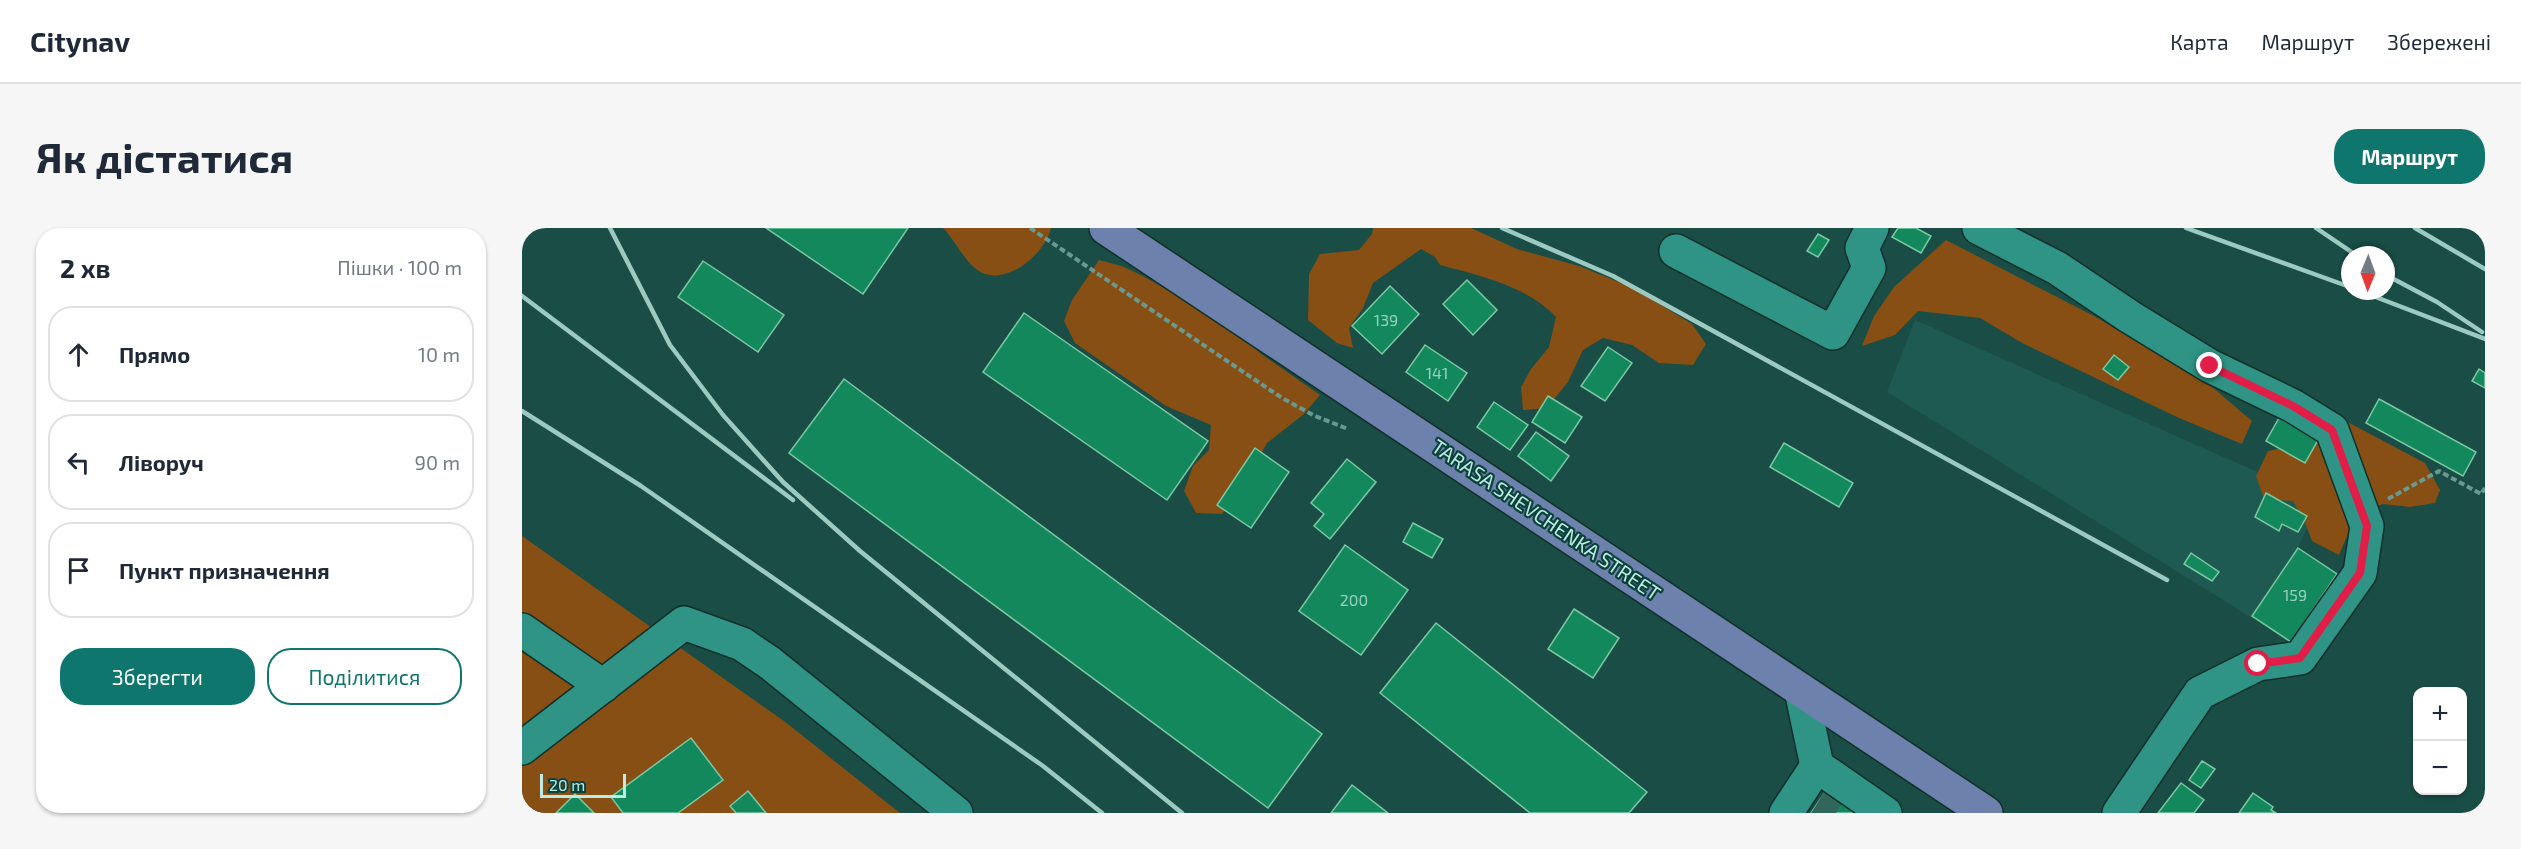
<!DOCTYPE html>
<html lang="uk">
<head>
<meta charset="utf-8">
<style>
  body { margin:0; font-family:"Exo 2",sans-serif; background:#f6f6f7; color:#1f2937 }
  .controls { position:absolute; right:18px; bottom:18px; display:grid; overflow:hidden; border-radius:12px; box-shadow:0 2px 4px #0004 }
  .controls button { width:54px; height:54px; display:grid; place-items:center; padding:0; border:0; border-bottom:2px solid #e0e1e3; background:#fff; color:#1f2937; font:30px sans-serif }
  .compass { position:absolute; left:1819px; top:18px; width:54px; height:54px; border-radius:50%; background:#fff; box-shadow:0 2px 4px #0004; rotate:181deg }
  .scale { position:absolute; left:18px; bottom:15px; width:86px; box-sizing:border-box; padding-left:6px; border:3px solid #beeae1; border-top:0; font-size:16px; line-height:21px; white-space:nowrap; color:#beeae1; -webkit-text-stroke:4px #0b423b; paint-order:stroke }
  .stop { position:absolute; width:18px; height:18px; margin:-14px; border:4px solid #e11d48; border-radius:50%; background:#fff }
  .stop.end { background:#e11d48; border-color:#fff; box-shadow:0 2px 6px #0008 }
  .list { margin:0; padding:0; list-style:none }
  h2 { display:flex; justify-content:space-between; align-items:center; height:78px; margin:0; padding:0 24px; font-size:26px }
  h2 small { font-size:20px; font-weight:400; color:#747a83 }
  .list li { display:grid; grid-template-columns:39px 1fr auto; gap:18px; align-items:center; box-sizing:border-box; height:96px; margin:0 12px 12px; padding:0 12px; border:2px solid #e0e1e3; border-radius:24px }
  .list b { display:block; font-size:22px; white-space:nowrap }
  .list em { font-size:20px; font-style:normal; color:#747a83 }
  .actions { display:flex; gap:12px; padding:18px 24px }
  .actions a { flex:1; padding:14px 0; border:2px solid #0f766e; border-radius:24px; text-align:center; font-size:21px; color:#0f766e }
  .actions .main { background:#0f766e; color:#fff }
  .icon { flex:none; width:33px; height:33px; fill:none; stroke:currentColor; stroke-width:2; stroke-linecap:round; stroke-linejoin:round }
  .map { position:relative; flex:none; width:1963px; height:585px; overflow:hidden; border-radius:24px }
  header { display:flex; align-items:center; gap:36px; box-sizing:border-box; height:84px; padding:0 30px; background:#fff; border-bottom:2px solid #e0e1e3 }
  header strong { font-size:28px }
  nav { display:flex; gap:33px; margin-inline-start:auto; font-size:21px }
  .intro { display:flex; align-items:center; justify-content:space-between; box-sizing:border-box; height:144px; padding:0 36px }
  h1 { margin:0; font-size:42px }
  .button { padding:15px 27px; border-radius:24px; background:#0f766e; color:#fff; font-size:21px; font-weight:700 }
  main { display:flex; gap:36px; padding:0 36px }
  aside { flex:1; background:#fff; border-radius:24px; box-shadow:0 2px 4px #0004 }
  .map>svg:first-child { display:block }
</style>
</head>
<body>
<header>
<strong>Citynav</strong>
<nav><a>Карта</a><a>Маршрут</a><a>Збережені</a></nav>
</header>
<div class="intro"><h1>Як дістатися</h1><a class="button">Маршрут</a></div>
<main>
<aside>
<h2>2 хв<small>Пішки · 100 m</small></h2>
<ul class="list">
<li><svg class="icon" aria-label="ahead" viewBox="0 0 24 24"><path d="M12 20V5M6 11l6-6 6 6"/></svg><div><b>Прямо</b></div><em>10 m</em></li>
<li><svg class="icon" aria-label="left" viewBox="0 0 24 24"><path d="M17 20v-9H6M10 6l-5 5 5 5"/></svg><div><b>Ліворуч</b></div><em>90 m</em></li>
<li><svg class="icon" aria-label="arrive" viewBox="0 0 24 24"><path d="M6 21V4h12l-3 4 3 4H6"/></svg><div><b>Пункт призначення</b></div></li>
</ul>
<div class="actions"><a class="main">Зберегти</a><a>Поділитися</a></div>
</aside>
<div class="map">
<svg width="1963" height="585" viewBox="0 0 1963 585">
  <rect width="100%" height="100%" fill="#194d45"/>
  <path fill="#1e5a51" d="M1393,92L1724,239L1799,270L1776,320L1815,346L1769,414L1365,164Z"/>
  <g fill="#874f13">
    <path d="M421,0H529C523,27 481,62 454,41C442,32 432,11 421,0Z"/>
    <path d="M851,0H949L995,21L1057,38L1109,59L1170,96L1184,116L1171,137L1137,135L1110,117L1081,110L1061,122L1046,154L1025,180L1001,182L999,159L1009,141L1027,119L1034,89C1005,58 959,48 918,37L913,29L899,21L851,55L841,80L827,100L831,120L815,115L786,92L787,46L798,26L837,22L850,6Z"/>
    <path d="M1424,12L1574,89L1641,129L1689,158L1730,193L1720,216L1657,190L1502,116L1458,90L1396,83L1373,107L1340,118L1352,88L1372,59Z"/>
    <path d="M577,32L600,38L621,48L701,94L738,125L798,167L782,186L745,215L718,265L700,286L674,285L662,263L671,238L687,222L689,197L644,178L553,115L542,93L550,72Z"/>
    <path d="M1816,189L1903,235L1918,262L1913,275L1888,279L1861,276L1835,285L1817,327L1790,313L1782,292L1771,273L1742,271L1734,248L1746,223L1772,217Z"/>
    <path d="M0,308L262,493L378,585H0Z"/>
  </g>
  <g fill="#14885d" stroke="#7bc8a2" stroke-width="1.5">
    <path d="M244,0H386L341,66Z"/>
    <path d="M1376,0H1394L1409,8L1399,25L1370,9Z"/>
    <path d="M1296,6L1307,12L1296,29L1285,23Z"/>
    <path d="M181,33L262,87L236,124L156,69Z"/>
    <path d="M945,52L975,82L951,107L921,76Z"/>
    <path d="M868,58L897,86L860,126L830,98Z"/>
    <path d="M502,85L686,213L645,272L461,144Z"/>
    <path d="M903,117L945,145L926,173L884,144Z"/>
    <path d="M1086,119L1110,135L1083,173L1059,158Z"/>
    <path d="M1592,127L1607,139L1596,152L1581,141Z"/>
    <path d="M1957,141L1963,145V160L1950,153Z"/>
    <path d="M322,151L800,506L746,580L267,225Z"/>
    <path d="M1026,168L1060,189L1043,215L1010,194Z"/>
    <path d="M1857,171L1954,224L1941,248L1844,195Z"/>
    <path d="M972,174L1006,197L988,222L955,199Z"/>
    <path d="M1757,190L1796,212L1783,235L1744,213Z"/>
    <path d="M1014,204L1047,228L1029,253L996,228Z"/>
    <path d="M1262,215L1331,255L1317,279L1248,239Z"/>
    <path d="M733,220L767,244L729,300L695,277Z"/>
    <path d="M825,231L854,254L808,311L792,298L802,286L789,275Z"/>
    <path d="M1744,265L1785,288L1776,304L1760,296L1757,303L1733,289Z"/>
    <path d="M891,295L921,311L910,330L881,314Z"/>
    <path d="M823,317L886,362L839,427L777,383Z"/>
    <path d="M1776,320L1815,346L1769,414L1730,388Z"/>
    <path d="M1669,325L1697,344L1690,353L1662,336Z"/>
    <path d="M1052,381L1097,410L1071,450L1026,421Z"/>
    <path d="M914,395L1125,564L1107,585H1008L858,465Z"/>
    <path d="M169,510L201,552L156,585H101L89,569Z"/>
    <path d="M1680,533L1693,541L1679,560L1667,552Z"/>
    <path d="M1659,555L1682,572L1672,585H1636Z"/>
    <path d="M830,557L866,585H809Z"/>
    <path d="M1305,561L1335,585H1289Z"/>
    <path d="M226,563L244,585H214L208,578Z"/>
    <path d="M1731,565L1751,579L1749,582L1754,585H1717Z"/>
    <path d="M53,566L72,585H34Z"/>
  </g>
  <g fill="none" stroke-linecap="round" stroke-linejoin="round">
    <path stroke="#32655c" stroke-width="33" stroke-dasharray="33 16" stroke-linecap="butt" d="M1296,574L1314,585"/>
    <g stroke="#11302b" stroke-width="36">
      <g id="minor">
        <path d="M1457,0L1535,40L1608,89L1688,138L1771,178L1810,202L1845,298L1838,345L1778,430L1736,436L1678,465L1597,585"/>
        <path d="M1154,23L1311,105L1347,40L1340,20L1350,0"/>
        <path d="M0,402L81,458"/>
        <path d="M1279,462L1295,538L1363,585"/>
        <path d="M0,520L162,395L220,416L248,435L434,585"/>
        <path d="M1264,585L1295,538"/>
      </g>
    </g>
    <g stroke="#11302b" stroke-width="36">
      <path id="major" d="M584,0L1464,585"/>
    </g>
    <g stroke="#699990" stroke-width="4" stroke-dasharray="6 3" stroke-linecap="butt">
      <path d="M508,0L760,170L793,188L826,201"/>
      <path d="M1866,271L1917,243L1959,266L1963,260"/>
    </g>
    <use href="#minor" stroke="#2f9485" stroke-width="33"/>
    <use href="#major" stroke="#6d81ad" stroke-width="33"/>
    <g stroke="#9ccac1" stroke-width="4.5">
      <path d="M88,0L148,117L201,187L261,254L338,323L660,585"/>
      <path d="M980,0L1091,48L1645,352"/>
      <path d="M1664,0L1828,59"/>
      <path d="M1794,0L1834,27"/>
      <path d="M1893,0L1963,41"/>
      <path d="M1864,47L1915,74L1960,104"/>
      <path d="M1838,63L1963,111"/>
      <path d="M0,68L271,272"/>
      <path d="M0,183L119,258L521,538L580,585"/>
    </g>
  </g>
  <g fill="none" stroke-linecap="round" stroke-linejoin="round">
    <path stroke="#e11d48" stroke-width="8" d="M1688,138L1771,178L1810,202L1845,298L1838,345L1778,430L1736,436"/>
  </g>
  <g text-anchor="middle" stroke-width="4.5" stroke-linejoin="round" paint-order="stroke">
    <g font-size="16" fill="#94d2c0">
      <text x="864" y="98">139</text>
      <text x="915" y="151">141</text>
      <text x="1773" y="373">159</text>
      <text x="832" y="378">200</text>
    </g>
    <g font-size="20" fill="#beeae1" stroke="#0b423b">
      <text transform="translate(1024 292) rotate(34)" y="7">TARASA SHEVCHENKA STREET</text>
    </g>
  </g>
</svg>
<div class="controls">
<button>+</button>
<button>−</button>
</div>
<svg class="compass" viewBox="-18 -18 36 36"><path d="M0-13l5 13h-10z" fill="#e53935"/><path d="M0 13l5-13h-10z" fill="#747a83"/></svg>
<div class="scale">20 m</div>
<div class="stop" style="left:1736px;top:436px"></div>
<div class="stop end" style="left:1688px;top:138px"></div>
</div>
</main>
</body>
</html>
